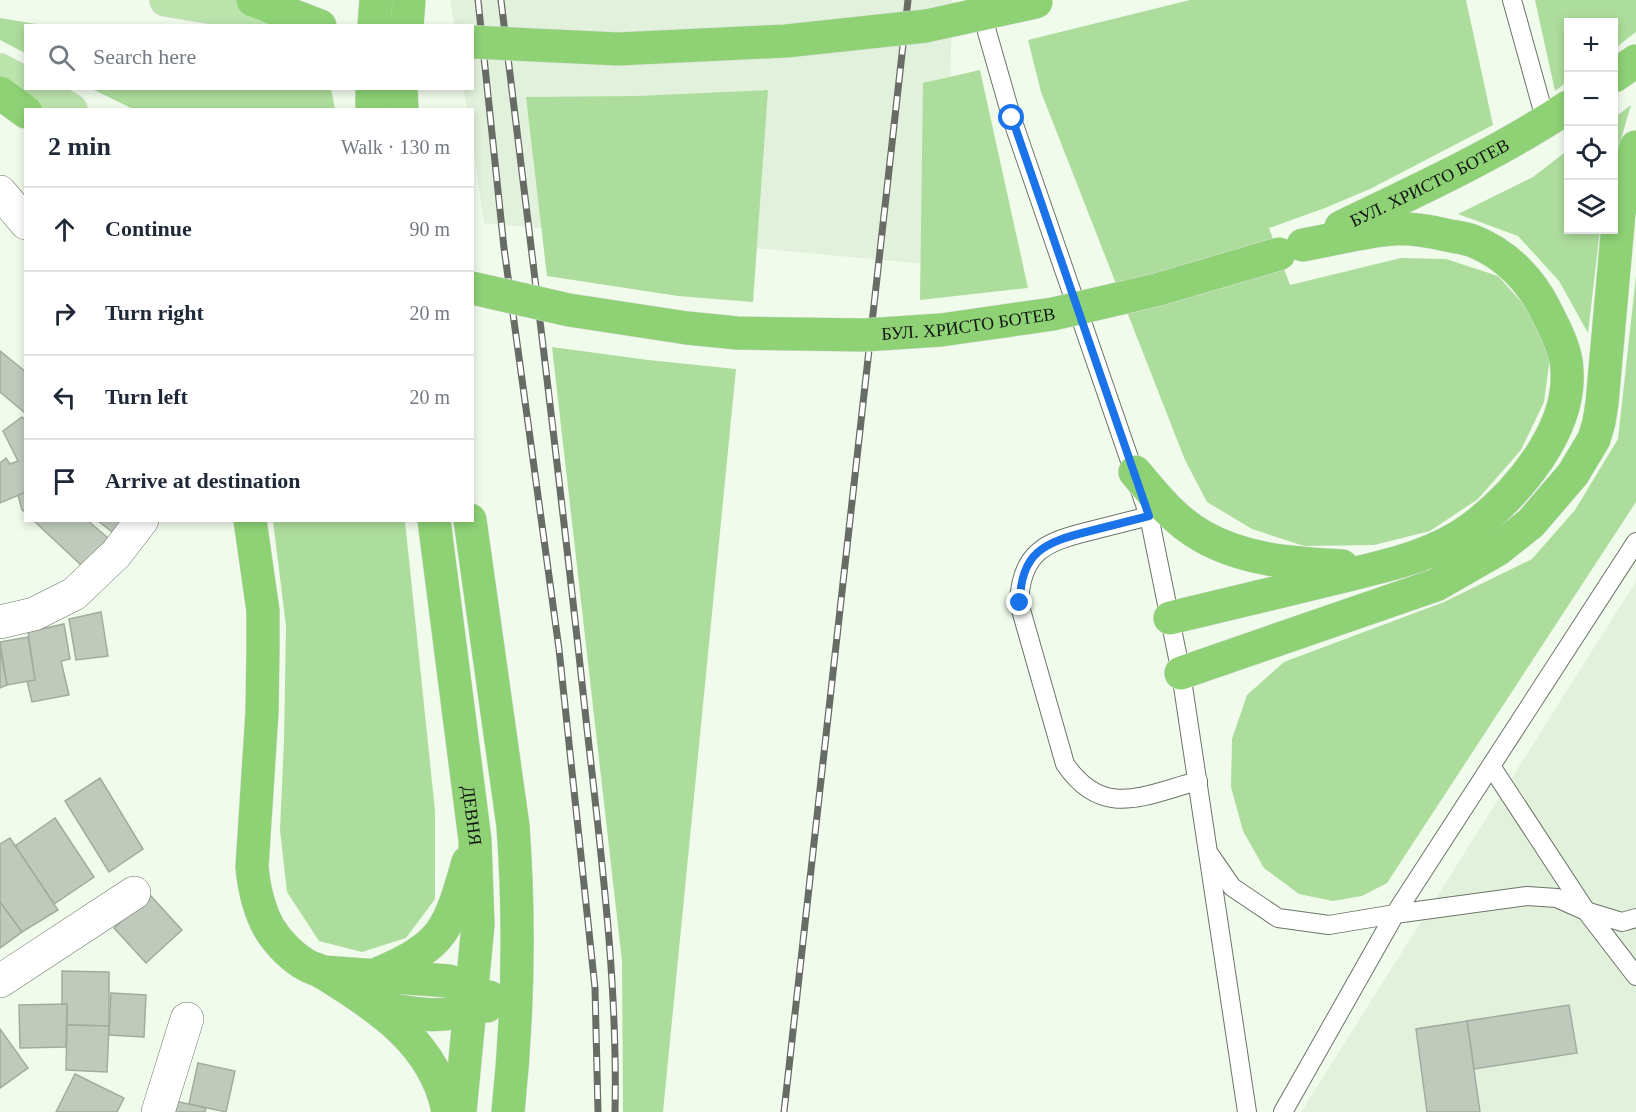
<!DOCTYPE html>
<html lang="en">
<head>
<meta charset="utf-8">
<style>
  body { margin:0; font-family:"Times New Roman",serif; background:#f6f6f7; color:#1f2937 }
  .controls { position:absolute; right:18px; top:18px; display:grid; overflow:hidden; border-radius:0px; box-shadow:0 3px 9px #0003 }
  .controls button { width:54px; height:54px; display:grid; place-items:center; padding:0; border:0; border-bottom:2px solid #e0e1e3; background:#fff; color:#1f2937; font:30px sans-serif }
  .stop { position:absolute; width:18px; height:18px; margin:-14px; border:4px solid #1a73e8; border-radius:50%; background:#fff }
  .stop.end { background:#1a73e8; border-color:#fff; box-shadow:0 2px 6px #0008 }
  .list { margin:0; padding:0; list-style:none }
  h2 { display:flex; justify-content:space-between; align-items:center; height:78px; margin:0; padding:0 24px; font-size:26px }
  h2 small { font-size:20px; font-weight:400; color:#747a83 }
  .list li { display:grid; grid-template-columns:39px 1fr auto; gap:18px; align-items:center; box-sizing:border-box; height:84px; padding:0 24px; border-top:2px solid #e0e1e3 }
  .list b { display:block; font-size:22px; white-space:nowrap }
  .list em { font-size:20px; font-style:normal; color:#747a83 }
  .icon { flex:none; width:33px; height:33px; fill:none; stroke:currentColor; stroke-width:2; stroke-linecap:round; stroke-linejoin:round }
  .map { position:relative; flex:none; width:1636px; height:1112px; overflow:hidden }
  .search { position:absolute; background:#fff; box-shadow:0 3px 9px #0003; left:24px; top:24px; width:450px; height:66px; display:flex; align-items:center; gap:15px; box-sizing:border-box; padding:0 21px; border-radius:0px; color:#747a83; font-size:22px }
  .panel { position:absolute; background:#fff; box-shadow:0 3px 9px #0003; left:24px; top:108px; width:450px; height:414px; border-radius:0px }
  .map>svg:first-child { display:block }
</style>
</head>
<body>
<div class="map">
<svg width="1636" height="1112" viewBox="0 0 1636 1112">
  <rect width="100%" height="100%" fill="#f0fbec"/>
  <g fill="#e2f1dc">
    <path d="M450,0H952L947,266L484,223L473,147L472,110L467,109L464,89L472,88V26L454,25Z"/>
    <path d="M1636,581V1112H1301Z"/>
  </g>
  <g fill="#addd9c">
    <path d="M1190,0H1466L1493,125L1370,189L1325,208L1269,228L1290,285L1401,258L1446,259L1498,276L1535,317L1550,357L1544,402L1521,450L1478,499L1430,531L1374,545L1304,546L1252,529L1207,502L1185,460L1041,92L1028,40Z"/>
    <path d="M1535,0H1636V32L1614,49V22H1568V81L1555,91Z"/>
    <path d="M0,18L42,25L26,26L25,53L0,40Z"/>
    <path d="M980,70L1028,288L920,300L923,83Z"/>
    <path d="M92,89H331L335,109H133Z"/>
    <path d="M768,90L753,302L678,296L547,276L526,97L637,96Z"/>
    <path d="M1631,105L1614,163V118Z"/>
    <path d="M1568,150V230H1600L1588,333L1559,281L1518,236L1458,214L1533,177Z"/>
    <path d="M1636,276V502L1387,883L1362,896L1333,901L1299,894L1264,868L1243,831L1231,787L1232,739L1247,695L1284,662L1444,602L1532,559L1575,510L1618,439Z"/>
    <path d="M552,347L648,360L736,369L663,1112H623L622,961Z"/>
    <path d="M273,521H405L435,811V899L406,938L362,952L319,941L287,892L280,830L284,741L286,626Z"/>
  </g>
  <g fill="#bfcabc" stroke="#a2ac9e" stroke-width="1.5">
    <path d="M0,351L26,372L25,413L0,392Z"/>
    <path d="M22,417L26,421V492L0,503V463L6,458L10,464L18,461L3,431Z"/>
    <path d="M26,492V513L22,510L18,495Z"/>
    <path d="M33,520H87L108,538L82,566Z"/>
    <path d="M97,520H122L112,532Z"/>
    <path d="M101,612L108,656L76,660L69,619Z"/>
    <path d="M64,624L70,659L61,661L69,695L32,702L27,681L35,680L28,632Z"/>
    <path d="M28,637L35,680L7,685L0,642Z"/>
    <path d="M0,649L7,685L0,688Z"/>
    <path d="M100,778L143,849L109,872L65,801Z"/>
    <path d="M55,818L94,877L54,904L15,846Z"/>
    <path d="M10,838L58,910L22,932L0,902V844Z"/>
    <path d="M150,895L182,930L146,963L114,928Z"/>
    <path d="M0,902L22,932L0,948Z"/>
    <path d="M62,971L109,972V1026L67,1025V1004H62Z"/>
    <path d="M111,993L146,995L144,1037L109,1035Z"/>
    <path d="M67,1004L66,1047L20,1048L19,1005Z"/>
    <path d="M1569,1005L1577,1053L1474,1069L1467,1021Z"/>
    <path d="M1467,1021L1480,1112H1427L1416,1029Z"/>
    <path d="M67,1025L109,1026L107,1072L66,1070Z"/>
    <path d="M0,1029L28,1068L0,1088Z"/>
    <path d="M198,1063L235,1071L226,1112L189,1104Z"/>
    <path d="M75,1074L124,1098L117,1112H56Z"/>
    <path d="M171,1100L206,1108L205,1112H168Z"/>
  </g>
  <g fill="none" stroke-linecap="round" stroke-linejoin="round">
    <g stroke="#6b7568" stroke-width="20">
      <g id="lane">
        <path d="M1512,0L1546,122"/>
        <path d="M983,5L987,32L1012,119L1149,516L1181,673L1247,1112"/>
        <path d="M1149,516C1129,521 1109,526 1090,531C1045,542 1021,552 1019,603L1065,764C1103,820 1144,795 1198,781"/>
        <path d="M1491,766L1586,911L1636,976"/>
        <path d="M1210,855L1232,887L1278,918L1329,925L1395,914L1636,542"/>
        <path d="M1283,1112L1395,914L1527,896L1557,898L1586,911L1622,922L1636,918"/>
      </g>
    </g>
    <g stroke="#6b7568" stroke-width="34">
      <g id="street">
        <path d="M0,192L26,223"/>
        <path d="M0,622L34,614L74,594L116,554L142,520"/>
        <path d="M0,981L134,893"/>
        <path d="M158,1112L187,1019"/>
      </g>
    </g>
    <g stroke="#dedede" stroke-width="34">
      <g id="primary">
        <path d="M166,0L288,20"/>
        <path d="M0,70L26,84"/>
        <path d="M33,88L71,110"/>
      </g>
    </g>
    <g stroke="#dedede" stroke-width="34">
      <g id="highway">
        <path d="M253,0L320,26"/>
        <path d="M374,26L376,0"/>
        <path d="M407,26L409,0"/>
        <path d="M1614,76L1636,61"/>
        <path d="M401,88L402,110"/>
        <path d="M0,93L26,112"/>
        <path d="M372,110V88"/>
        <path id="s1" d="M1341,227C1418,190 1497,154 1568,107"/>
        <path d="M1135,472C1154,495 1175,521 1202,536C1245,561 1295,563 1342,566"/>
        <path d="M250,520L263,611V648L262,712L252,867C254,888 259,910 269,928C278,943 293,958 308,966C314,969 320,970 325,974C379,1007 436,1045 448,1112"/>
        <path id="s2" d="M434,520L475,840L478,925L460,1112"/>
        <path d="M470,520L513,826C520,922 518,1017 508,1112"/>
        <path d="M1170,618C1222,606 1275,593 1328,580C1378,567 1430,559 1472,528C1517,494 1571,431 1567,371C1567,351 1555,329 1546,311C1531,280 1506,254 1473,241C1465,238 1455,237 1446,235C1429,231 1411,228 1393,229C1363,231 1333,240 1303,245"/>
        <path d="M1181,673L1436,585L1497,550L1531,523L1573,474L1594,439L1599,422L1602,403L1619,213L1630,163L1636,147"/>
        <path d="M323,972L449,981L473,991L487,1006"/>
        <path d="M375,975C398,965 426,953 441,932C455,912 461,885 468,862"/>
        <path d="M377,1006C413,1015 457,1023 489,997"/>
      </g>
    </g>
    <use href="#lane" stroke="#fff" stroke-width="18"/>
    <use href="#street" stroke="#fff" stroke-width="33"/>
    <use href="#primary" stroke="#bbe4ac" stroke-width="33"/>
    <use href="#highway" stroke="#8ed275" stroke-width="33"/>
    <g stroke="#676d65" stroke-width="7">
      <g id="rail">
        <path d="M478,0L504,248L559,649L595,988L598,1112"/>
        <path d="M501,0C529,231 558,461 583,692C598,832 618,971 615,1112"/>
        <path d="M784,1112L908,0"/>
      </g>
    </g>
    <use href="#rail" stroke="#fff" stroke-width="4.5" stroke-dasharray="14" stroke-linecap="butt"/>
    <g stroke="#dedede" stroke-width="34" stroke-linecap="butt">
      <g id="highway-bridge">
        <path d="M472,42L618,49L786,41L926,26L1036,2"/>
        <path id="s3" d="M472,288L569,310L687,328L737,333L865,335L941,330L1053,314L1156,290L1279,254"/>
      </g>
    </g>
    <use href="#highway-bridge" stroke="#8ed275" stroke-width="33"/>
  </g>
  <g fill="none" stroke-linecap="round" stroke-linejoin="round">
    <path stroke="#1a73e8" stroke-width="8" d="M1012,118L1149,516C1129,521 1109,526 1090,531C1045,542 1020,552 1020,603"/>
  </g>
  <g text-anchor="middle" stroke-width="4.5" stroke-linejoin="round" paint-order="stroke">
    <g font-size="18" fill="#121611" stroke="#fff">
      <text dy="6" stroke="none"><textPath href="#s1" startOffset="99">БУЛ. ХРИСТО БОТЕВ</textPath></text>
      <text dy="6" stroke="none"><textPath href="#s3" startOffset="501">БУЛ. ХРИСТО БОТЕВ</textPath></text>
      <text dy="6" stroke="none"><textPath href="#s2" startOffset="298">ДЕВНЯ</textPath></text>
    </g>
  </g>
</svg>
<div class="controls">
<button>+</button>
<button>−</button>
<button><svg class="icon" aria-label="locate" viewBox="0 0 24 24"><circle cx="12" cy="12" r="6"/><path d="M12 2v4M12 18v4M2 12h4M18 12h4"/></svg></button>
<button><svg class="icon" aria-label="layers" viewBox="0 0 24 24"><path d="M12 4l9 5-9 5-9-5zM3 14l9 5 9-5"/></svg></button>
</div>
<div class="stop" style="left:1012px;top:118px"></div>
<div class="stop end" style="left:1020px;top:603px"></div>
<div class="search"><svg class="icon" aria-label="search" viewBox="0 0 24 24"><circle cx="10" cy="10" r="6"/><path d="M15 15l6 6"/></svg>Search here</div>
<section class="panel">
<h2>2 min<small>Walk · 130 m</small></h2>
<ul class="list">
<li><svg class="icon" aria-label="ahead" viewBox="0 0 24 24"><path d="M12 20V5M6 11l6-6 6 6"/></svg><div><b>Continue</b></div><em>90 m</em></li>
<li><svg class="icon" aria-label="right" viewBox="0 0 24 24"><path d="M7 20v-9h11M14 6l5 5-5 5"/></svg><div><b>Turn right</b></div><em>20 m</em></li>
<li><svg class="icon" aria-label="left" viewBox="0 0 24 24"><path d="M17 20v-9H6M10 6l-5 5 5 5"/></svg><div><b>Turn left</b></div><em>20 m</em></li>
<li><svg class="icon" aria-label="arrive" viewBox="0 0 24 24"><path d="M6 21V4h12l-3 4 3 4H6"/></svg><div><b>Arrive at destination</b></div></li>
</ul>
</section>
</div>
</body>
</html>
